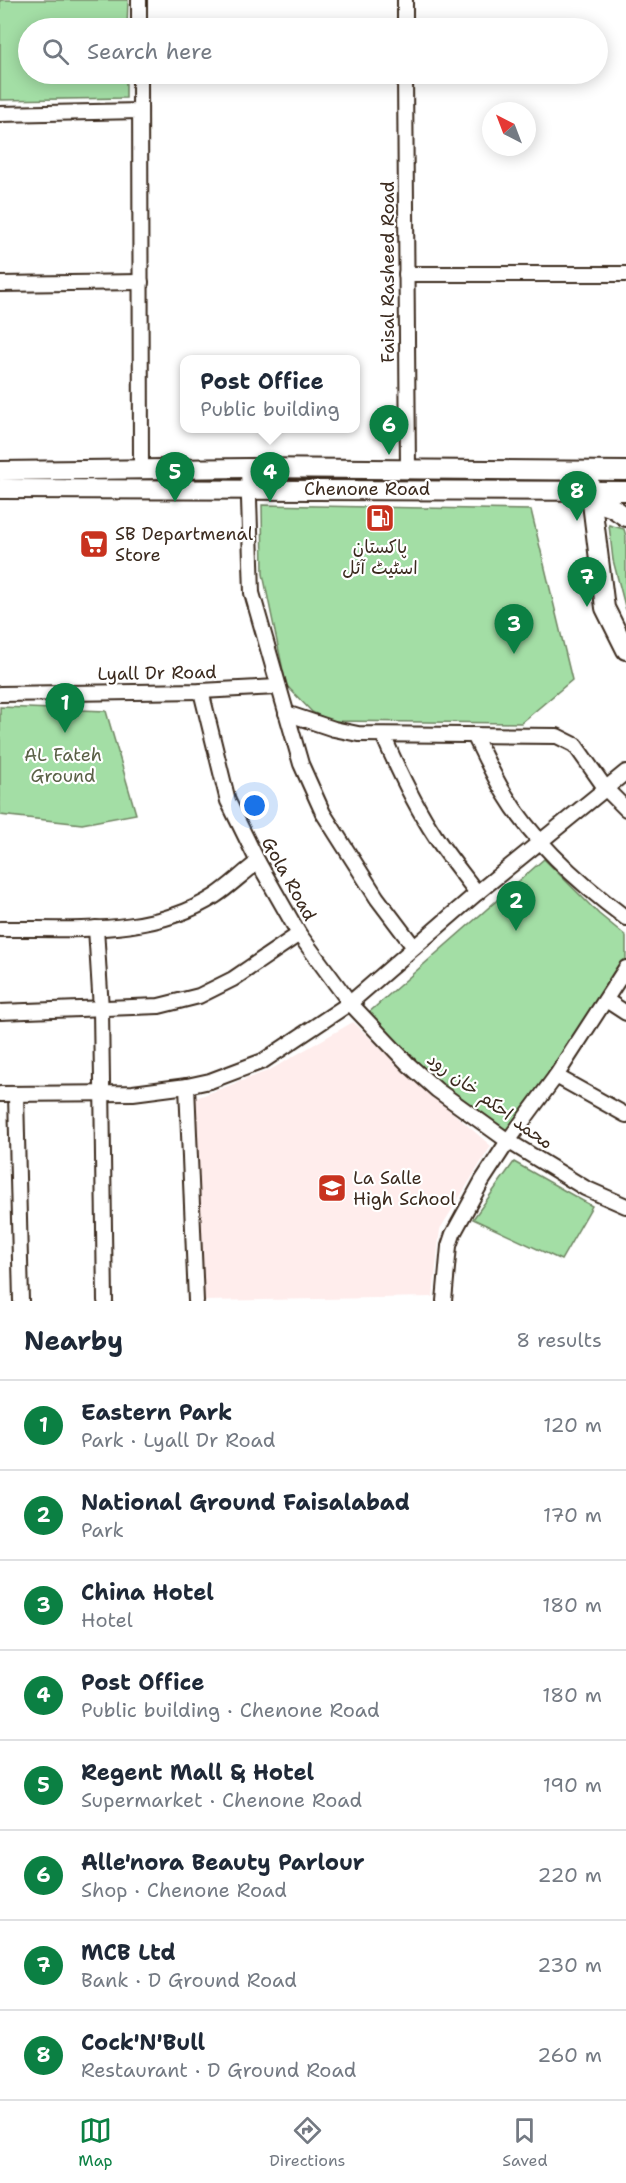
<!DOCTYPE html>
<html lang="en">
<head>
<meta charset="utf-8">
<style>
  body { margin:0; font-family:"Shantell Sans","Playpen Sans Arabic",sans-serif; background:#f2f2f3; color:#1f2937 }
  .compass { position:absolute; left:482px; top:102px; width:54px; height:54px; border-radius:50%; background:#fff; box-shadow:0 3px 15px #0003; rotate:318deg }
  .you { position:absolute; left:255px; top:806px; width:21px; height:21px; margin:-15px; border:4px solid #fff; border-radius:50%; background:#1a73e8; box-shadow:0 0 0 9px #1a73e833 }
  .badge { display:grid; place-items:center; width:39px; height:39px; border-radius:50%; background:#0b8043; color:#fff; font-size:20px; font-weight:700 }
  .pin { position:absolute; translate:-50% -50px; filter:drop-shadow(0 2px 3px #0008) }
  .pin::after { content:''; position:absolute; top:32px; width:21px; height:18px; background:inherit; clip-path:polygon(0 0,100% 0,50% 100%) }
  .popup { position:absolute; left:180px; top:355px; width:180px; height:78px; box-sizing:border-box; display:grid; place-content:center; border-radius:12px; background:#fff; filter:drop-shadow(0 2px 4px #0005); font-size:20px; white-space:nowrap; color:#747a83 }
  .popup b { font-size:22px; color:#1f2937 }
  .popup::after { content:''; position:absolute; left:50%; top:100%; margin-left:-12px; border:12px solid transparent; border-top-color:#fff }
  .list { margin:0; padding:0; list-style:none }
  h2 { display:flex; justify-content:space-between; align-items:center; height:78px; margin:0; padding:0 24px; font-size:26px }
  h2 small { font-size:20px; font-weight:400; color:#747a83 }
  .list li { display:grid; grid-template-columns:39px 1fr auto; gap:18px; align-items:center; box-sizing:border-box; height:90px; padding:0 24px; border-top:2px solid #e0e1e3 }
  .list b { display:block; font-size:22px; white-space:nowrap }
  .list p { margin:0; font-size:20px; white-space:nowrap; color:#747a83 }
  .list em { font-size:20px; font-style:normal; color:#747a83 }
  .icon { flex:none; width:33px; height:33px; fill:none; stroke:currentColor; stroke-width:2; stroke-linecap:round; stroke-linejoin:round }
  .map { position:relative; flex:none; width:626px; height:1301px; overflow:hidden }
  .search { position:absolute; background:#fff; box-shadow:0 3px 15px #0003; left:18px; right:18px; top:18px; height:66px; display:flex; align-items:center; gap:15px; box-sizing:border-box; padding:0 21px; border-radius:33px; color:#747a83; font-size:22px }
  .sheet { height:798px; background:#fff }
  nav { display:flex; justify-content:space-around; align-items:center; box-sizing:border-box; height:84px; border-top:2px solid #e0e1e3; background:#fff; font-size:16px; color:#747a83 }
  nav a { display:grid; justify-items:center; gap:3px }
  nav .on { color:#0b8043 }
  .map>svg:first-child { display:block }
</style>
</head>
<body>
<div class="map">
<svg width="626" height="1301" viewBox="0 0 626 1301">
  <rect width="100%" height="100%" fill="#fff"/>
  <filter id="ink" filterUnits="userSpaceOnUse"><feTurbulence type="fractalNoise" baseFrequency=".0167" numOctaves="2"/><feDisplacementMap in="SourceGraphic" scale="12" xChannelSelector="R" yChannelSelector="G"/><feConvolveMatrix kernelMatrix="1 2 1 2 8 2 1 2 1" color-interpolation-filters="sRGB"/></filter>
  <g filter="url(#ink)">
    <path fill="#ffedec" d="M353,1022L405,1071L491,1146L440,1229L433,1297L202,1301L196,1098L270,1070Z"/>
    <g fill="#a3dea5" stroke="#6f8462" stroke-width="1.5">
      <path d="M0,0H128L127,28H28V74H126V98L0,100Z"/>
      <path d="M262,505L531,510L572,680L521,723L331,721L312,712L286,685L263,574Z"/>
      <path d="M609,525L624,529L626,536V610L613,560Z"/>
      <path d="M0,707L106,711L136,814L82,824L0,815Z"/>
      <path d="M544,859L599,914L626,936V972L512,1134L432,1078L367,1014Z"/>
      <path d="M514,1162L592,1206L561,1260L473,1219Z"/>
    </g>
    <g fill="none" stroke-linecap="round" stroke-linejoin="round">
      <g stroke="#3b2a1e" stroke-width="18">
        <g id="street">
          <path d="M139,0V28"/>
          <path d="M405,0V28"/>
          <path d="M140,74L141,468"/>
          <path d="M405,74L408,470"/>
          <path d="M0,114L140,111"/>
          <path d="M406,274H626"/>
          <path d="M0,284L141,282"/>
          <path d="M248,468L252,593L301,764L323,813L377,898L414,947"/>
          <path d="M201,691L228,801L258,862L299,934L350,1003L409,1065L437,1090L508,1141L585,1188L626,1206"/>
          <path d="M0,694L201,691L278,687"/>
          <path d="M286,713L334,729L358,734L557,736L575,745L606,789L626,809"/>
          <path d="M383,735C398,770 414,804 435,836C448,856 463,874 477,893"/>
          <path d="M474,735C484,755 493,775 504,793C534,843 580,884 626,918"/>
          <path d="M96,928L101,1009L105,1301"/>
          <path d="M0,929C71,928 152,937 215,896C230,886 243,873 258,862"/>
          <path d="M606,1000L626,1013"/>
          <path d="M0,1012L159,1006L199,996L233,979L299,934"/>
          <path d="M556,1076L626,1115"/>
          <path d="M187,1086L196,1301"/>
          <path d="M0,1094L133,1093L187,1086L210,1081L263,1061L350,1003L477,893L626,772"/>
          <path d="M16,1095L21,1301"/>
          <path d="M444,1301L449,1246L453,1234L482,1181L508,1141L556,1076L626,968"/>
        </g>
      </g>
      <g stroke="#3b2a1e" stroke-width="22">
        <g id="secondary">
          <path d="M0,471L248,468L626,471"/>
          <path d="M589,479L605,608L626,650"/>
          <path d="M0,489L626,491"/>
          <path d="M591,500L613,508L626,517"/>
        </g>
      </g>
      <use href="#street" stroke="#fff" stroke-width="14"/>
      <use href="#secondary" stroke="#fff" stroke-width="18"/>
    </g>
  </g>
  <defs>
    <g id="fuel-square" transform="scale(1.5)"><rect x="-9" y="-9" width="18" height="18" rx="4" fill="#c8321e" stroke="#fff"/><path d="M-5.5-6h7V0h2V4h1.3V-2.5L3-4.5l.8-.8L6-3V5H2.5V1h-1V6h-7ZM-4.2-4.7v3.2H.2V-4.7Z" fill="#fff"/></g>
    <g id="supermarket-square" transform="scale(1.5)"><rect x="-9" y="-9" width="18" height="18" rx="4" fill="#c8321e" stroke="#fff"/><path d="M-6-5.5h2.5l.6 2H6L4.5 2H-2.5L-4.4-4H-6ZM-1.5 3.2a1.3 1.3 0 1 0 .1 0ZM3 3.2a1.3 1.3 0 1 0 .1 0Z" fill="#fff"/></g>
    <g id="school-square" transform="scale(1.5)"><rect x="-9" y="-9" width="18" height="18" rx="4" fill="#c8321e" stroke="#fff"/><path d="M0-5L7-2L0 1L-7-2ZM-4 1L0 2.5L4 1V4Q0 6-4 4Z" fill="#fff"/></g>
  </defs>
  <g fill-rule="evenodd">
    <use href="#fuel-square" x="380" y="518"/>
    <use href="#supermarket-square" x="94" y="544"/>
    <use href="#school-square" x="332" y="1188"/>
  </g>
  <g text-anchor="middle" stroke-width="4.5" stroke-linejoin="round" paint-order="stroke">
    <g font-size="18" fill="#3b2a1e" stroke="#fff">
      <text transform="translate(388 272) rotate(-90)" y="6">Faisal Rasheed Road</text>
      <text x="367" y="495">Chenone Road</text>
      <text transform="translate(157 673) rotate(-1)" y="6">Lyall Dr Road</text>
      <text transform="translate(289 879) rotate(61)" y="6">Gola Road</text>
      <text transform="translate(490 1101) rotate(36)" y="6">محمد احكم خان رود</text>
    </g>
    <g font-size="18" fill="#3b2a1e" stroke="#fff" text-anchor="start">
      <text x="115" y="540">SB Departmenal<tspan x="115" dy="21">Store</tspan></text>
      <text x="380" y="553" text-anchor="middle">پاکستان<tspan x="380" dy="21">اسٹیٹ آئل</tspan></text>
      <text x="353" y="1184">La Salle<tspan x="353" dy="21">High School</tspan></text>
    </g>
    <g font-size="18" fill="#5a6046" stroke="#fff">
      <text x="63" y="761">AL Fateh<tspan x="63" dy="21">Ground</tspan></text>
    </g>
  </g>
</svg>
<svg class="compass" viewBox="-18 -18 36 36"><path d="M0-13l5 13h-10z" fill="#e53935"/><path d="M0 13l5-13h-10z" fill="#747a83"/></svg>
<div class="you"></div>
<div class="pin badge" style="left:65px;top:733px">1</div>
<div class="pin badge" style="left:516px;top:931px">2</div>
<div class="pin badge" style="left:514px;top:654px">3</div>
<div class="pin badge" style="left:270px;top:502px">4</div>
<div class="popup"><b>Post Office</b>Public building</div>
<div class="pin badge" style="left:175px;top:502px">5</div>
<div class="pin badge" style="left:389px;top:455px">6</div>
<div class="pin badge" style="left:587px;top:607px">7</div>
<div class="pin badge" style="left:577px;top:521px">8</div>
<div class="search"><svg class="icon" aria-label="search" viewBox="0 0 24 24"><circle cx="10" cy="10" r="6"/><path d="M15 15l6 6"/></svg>Search here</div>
</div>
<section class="sheet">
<h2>Nearby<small>8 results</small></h2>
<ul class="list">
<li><span class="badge">1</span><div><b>Eastern Park</b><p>Park · Lyall Dr Road</p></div><em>120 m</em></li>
<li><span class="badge">2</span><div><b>National Ground Faisalabad</b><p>Park</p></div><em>170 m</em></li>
<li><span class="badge">3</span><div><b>China Hotel</b><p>Hotel</p></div><em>180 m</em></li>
<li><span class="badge">4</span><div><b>Post Office</b><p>Public building · Chenone Road</p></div><em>180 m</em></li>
<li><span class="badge">5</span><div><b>Regent Mall &amp; Hotel</b><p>Supermarket · Chenone Road</p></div><em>190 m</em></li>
<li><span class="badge">6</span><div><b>Alle'nora Beauty Parlour</b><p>Shop · Chenone Road</p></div><em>220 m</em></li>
<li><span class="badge">7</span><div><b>MCB Ltd</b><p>Bank · D Ground Road</p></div><em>230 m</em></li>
<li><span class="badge">8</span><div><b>Cock'N'Bull</b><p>Restaurant · D Ground Road</p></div><em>260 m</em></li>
</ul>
</section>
<nav>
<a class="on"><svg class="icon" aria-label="map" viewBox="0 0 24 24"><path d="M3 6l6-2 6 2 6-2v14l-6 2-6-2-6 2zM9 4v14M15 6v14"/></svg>Map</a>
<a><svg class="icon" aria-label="directions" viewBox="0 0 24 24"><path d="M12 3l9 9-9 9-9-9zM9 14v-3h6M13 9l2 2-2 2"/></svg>Directions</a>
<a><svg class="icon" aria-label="saved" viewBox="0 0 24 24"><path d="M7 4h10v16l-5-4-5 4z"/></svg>Saved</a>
</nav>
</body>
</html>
